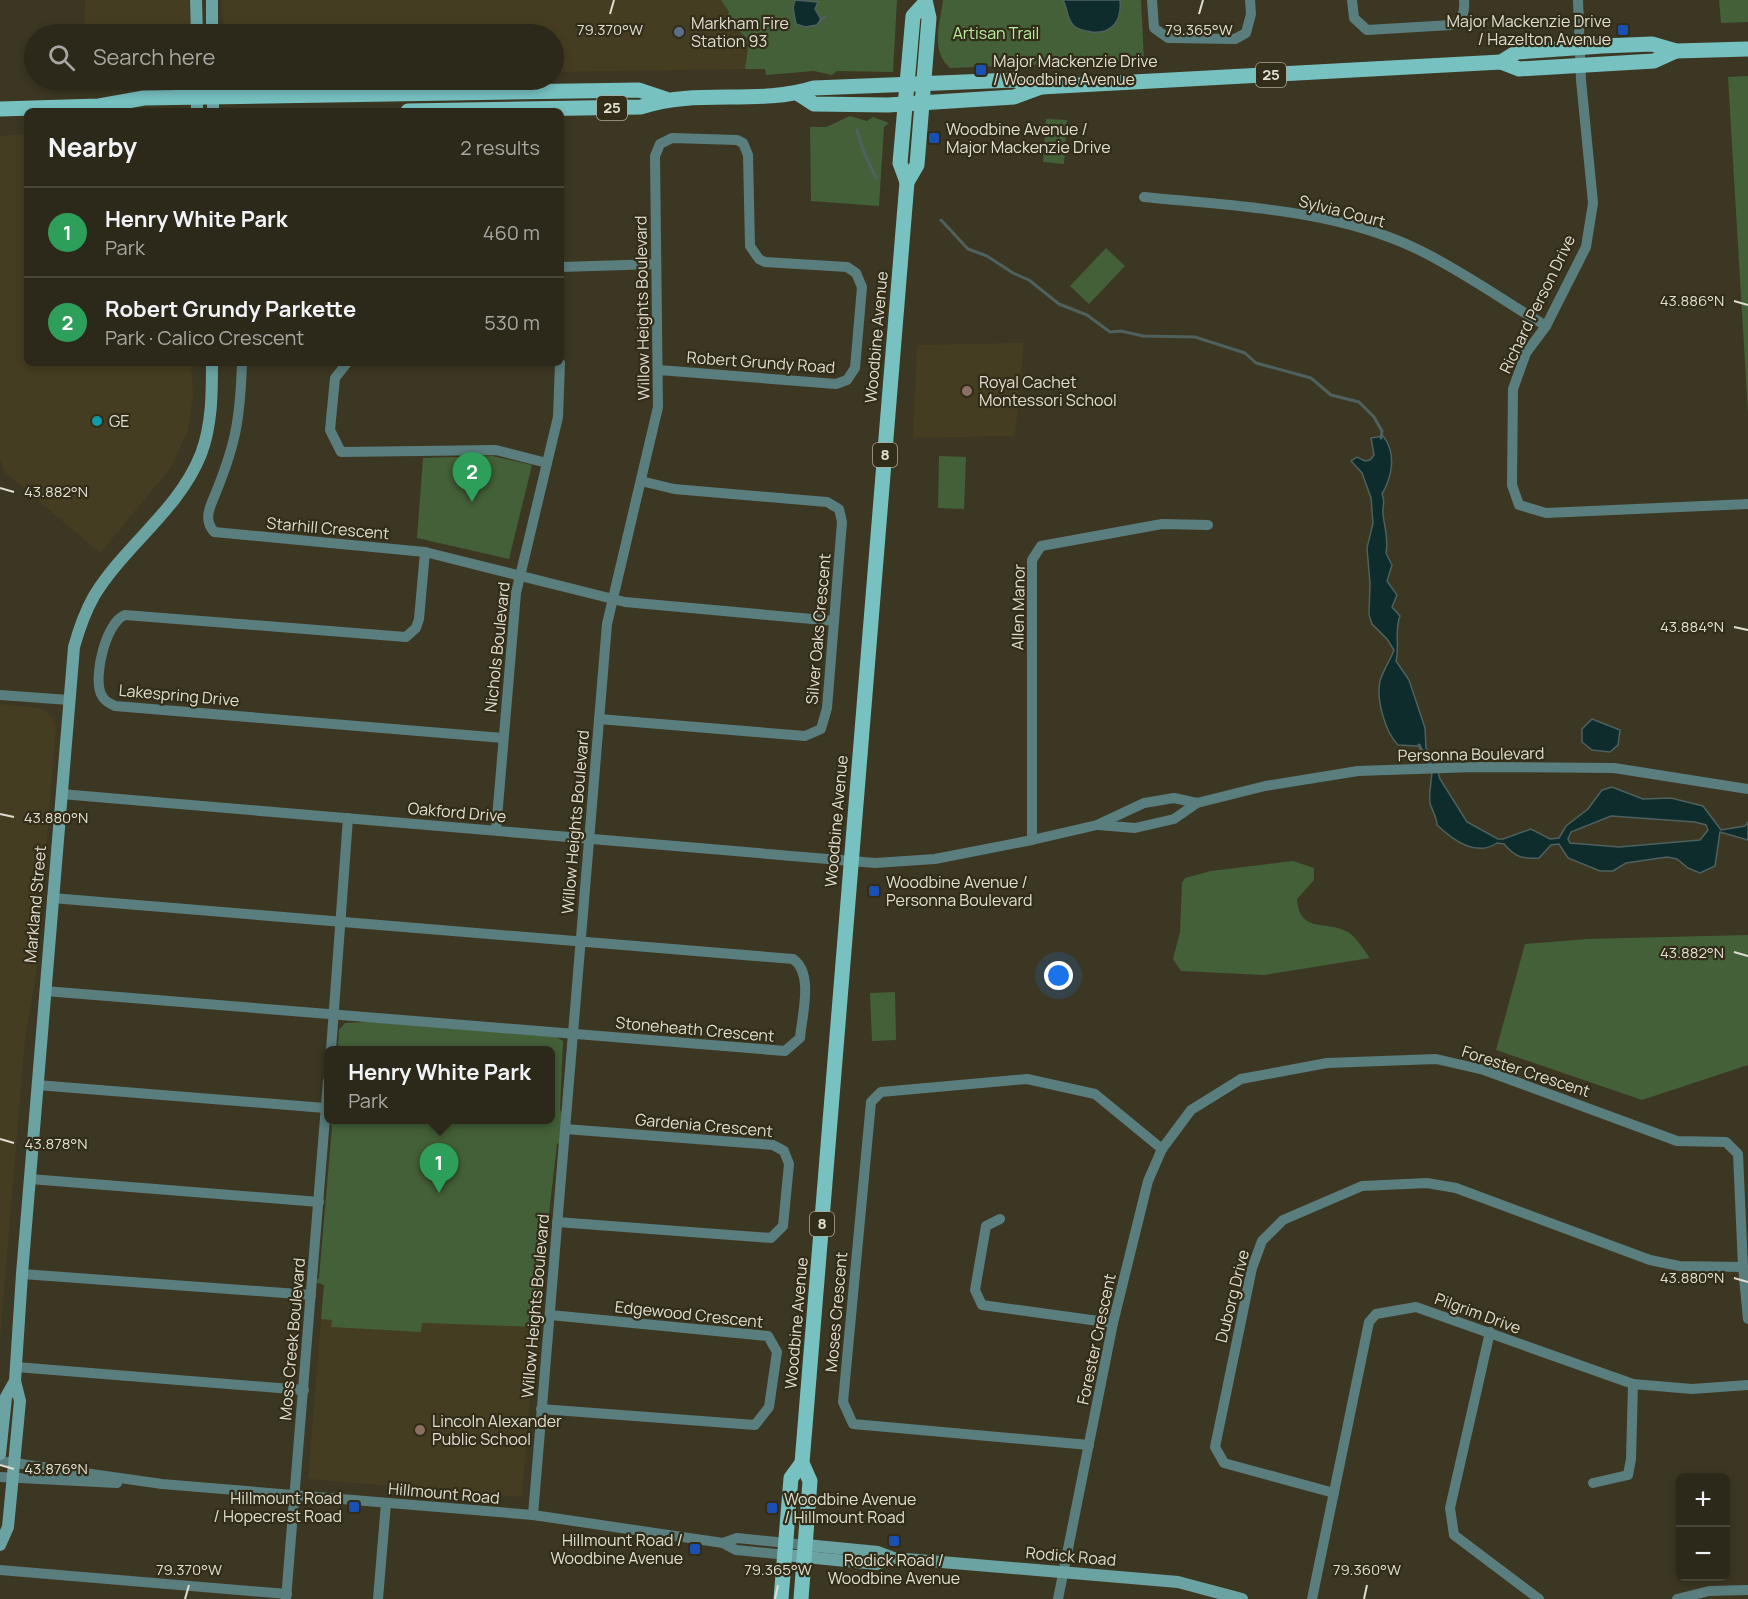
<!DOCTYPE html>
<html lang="en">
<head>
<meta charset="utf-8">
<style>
  body { margin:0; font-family:Manrope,sans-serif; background:#393527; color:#f1f3f6 }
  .controls { position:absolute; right:18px; bottom:18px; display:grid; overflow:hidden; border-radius:9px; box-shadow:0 3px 9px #0003 }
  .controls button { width:54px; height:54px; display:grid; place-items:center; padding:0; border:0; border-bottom:2px solid #484539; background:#2d291a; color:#f1f3f6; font:30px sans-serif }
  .you { position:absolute; left:1059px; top:976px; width:21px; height:21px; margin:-15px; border:4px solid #fff; border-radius:50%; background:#1a73e8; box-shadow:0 0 0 9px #1a73e833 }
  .badge { display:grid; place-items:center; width:39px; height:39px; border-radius:50%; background:#f39aa9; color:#fff; font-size:20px; font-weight:700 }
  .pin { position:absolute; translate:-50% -50px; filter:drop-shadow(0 2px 3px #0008) }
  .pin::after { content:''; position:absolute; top:32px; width:21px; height:18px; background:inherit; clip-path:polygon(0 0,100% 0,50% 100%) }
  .popup { position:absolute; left:324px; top:1046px; width:231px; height:78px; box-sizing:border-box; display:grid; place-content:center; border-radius:9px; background:#2d291a; filter:drop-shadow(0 2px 4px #0005); font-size:20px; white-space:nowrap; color:#a7a6a2 }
  .popup b { font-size:22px; color:#f1f3f6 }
  .popup::after { content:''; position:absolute; left:50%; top:100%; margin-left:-12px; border:12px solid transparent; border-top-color:#2d291a }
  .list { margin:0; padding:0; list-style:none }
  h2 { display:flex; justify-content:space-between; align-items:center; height:78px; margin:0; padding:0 24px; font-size:26px }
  h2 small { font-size:20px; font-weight:400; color:#a7a6a2 }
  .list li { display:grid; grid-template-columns:39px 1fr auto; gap:18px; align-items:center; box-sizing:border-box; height:90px; padding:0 24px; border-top:2px solid #484539 }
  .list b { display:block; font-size:22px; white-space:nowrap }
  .list p { margin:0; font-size:20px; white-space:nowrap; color:#a7a6a2 }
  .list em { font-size:20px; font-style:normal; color:#a7a6a2 }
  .icon { flex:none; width:33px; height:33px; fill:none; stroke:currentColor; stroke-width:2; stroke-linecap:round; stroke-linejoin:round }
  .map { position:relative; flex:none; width:1748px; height:1599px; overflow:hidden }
  .search { position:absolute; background:#2d291a; box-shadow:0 3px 9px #0003; left:24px; top:24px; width:540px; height:66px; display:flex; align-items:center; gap:15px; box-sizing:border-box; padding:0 21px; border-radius:33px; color:#a7a6a2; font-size:22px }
  .panel { position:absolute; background:#2d291a; box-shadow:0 3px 9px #0003; left:24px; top:108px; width:540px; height:258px; border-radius:9px }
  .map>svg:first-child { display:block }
</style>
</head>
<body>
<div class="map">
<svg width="1748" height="1599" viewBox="0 0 1748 1599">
  <rect width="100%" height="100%" fill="#3c3722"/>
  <g fill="#443d21">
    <path d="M85,0H189L191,34H84Z"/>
    <path d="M222,0H728L749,41L745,69L554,72V34H224Z"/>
    <path d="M83,80H192L190,84L83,86Z"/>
    <path d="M27,134V363H191L193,395L188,430L172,466L100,553L5,472L0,460V136Z"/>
    <path d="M1024,343L1015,436L913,438L917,345Z"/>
    <path d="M0,704L41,708L52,717L56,727L36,976L25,1039L0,1339Z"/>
    <path d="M321,1319L536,1327L522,1497L308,1479Z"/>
  </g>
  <g fill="#446038">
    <path d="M721,0H897L893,72L837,71L832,75L814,71L766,75L765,69H745L749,40L725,19L729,12Z"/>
    <path d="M943,0H1141L1144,61L950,68C930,50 940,24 943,0Z"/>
    <path d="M1719,0H1748V22L1721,23Z"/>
    <path d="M1748,76V413L1728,77Z"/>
    <path d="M850,116L867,121L873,117L889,123L884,127L879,206L811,201L810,127H826Z"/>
    <path d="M1046,119L1067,120L1064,164L1043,162Z"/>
    <path d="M1106,248L1125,266L1089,304L1070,286Z"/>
    <path d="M492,456L532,465L509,559L417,538L423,458Z"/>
    <path d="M939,456L966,457L964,509L938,508Z"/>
    <path d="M1293,861L1314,868V880L1297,899C1299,934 1327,920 1348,932C1356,937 1364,950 1370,958L1264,975L1181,971L1173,959L1180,932L1182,883L1185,878L1211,871Z"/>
    <path d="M1748,935V1065L1642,1100L1496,1050L1525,944L1587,939Z"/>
    <path d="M895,992L896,1040L872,1041L870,993Z"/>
    <path d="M370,1022L556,1037L563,1041L560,1110L562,1113L561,1142L557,1144L536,1327L422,1323L421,1332L331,1327L332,1320L321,1319L324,1285L315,1282L319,1278L332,1127L329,1120H550V1050H338L339,1030L345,1023Z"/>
  </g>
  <g fill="#0f2c2d" stroke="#4e615e" stroke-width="1.5" fill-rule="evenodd">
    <path d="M795,0L818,2L815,9L821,19L817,25L805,27L796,24L793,8Z"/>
    <path d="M1063,0H1120C1122,20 1113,34 1092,32C1085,31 1079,30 1074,26C1066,18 1068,9 1063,0Z"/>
    <path d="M1383,436C1397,453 1392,477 1382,494C1386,502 1382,506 1383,513C1384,527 1389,538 1386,553L1392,565L1387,581L1397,595L1392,607L1400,616C1394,631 1400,645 1396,661L1409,680L1425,728L1426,748L1434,758L1440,779L1467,822L1498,839H1503L1531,829L1550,839L1559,838L1566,826L1588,809L1602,790L1612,787L1643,799L1671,798L1703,806L1721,830L1745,826L1748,822V840L1720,832L1715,866L1700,873L1688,868L1677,859L1667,857L1626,863L1613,871H1600L1568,858L1559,844L1551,845L1539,858C1522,859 1515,857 1504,844L1497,843C1476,857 1454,841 1437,825C1437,817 1432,811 1430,803C1427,781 1442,764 1418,746L1398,745C1385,732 1376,699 1380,681C1383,670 1390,661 1394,650L1387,639L1372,624L1369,615L1370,583L1367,548L1373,523L1371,498L1362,473L1351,461L1357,457L1365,461L1370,460L1374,455L1371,438ZM1611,816L1695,822L1706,825L1708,830L1700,840L1619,847L1570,843L1568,839L1571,832Z"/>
    <path d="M1592,719L1620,730L1618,745L1610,752L1592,750L1582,742V729Z"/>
  </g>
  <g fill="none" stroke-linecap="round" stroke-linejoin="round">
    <g stroke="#4e615e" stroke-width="3">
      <path d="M821,19L825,17"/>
      <path d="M857,130L863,150L876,178"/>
      <path d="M941,220L968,249L987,256L1013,273L1029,280L1059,304L1087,315L1110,332L1121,331L1143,336L1195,337L1245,353L1256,363L1311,378L1331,395L1359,402L1374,417L1382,431L1381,438"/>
      <path d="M1419,745L1430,766"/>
    </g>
    <g stroke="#5a7d7d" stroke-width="10">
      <path d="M1152,0L1154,28L1168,38L1235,39L1246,33L1251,14L1250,0"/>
      <path d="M1352,0L1354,18L1367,30L1451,25C1463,19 1465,13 1464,0"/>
      <path d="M1578,0L1581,80L1593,203L1586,247L1546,326L1526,353L1513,389L1512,485L1519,505L1546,513L1748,504"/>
      <path d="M1144,197C1234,206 1334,209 1417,249C1461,270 1504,301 1546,326"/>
      <path d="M561,267L656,264"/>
      <path d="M242,363C240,423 235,447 212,502C207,514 206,522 214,532L425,552L625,602L834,621"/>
      <path d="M347,363L335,378L330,430L341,452L496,450L547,463"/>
      <path d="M425,552L419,619L416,628L406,637L125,615C106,622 93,676 101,694C104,701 109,703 115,706L503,738"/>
      <path d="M0,695L69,700"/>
      <path d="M599,719L805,736L821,729L827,708L842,522L839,509L827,502L674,489L641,481"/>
      <path d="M61,794L875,863L935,859L1032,840L1097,825L1144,803L1174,798L1197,803"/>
      <path d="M1098,825L1135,828L1174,819L1197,803L1265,786L1358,771L1475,767L1614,768L1748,789"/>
      <path d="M496,830L516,593L558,417L560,363"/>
      <path d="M1032,840V560L1041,546L1162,524L1208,525"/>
      <path d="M45,991L785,1051L800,1038C802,1015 814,973 793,959L52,898"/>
      <path d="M331,1050L348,818"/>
      <path d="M37,1085L325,1108"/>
      <path d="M30,1179L319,1202"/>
      <path d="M1000,1219L986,1226L975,1290L982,1305L1113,1323"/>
      <path d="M557,1222L771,1238L783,1226L789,1164L784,1151L773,1145L565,1129"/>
      <path d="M22,1274L311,1295"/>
      <path d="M1490,1332L1450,1508L1454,1535L1539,1599"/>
      <path d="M16,1367L304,1390"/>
      <path d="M541,1409L755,1425L769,1407L777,1352L768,1336L550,1315"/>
      <path d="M1089,1445L853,1424L843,1402L871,1102L881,1092L1027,1079L1095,1094L1162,1149"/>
      <path d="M0,1461L162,1484L533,1515L723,1543L736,1550L786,1555"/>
      <path d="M0,1477L117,1483"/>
      <path d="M1593,1483L1628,1475L1631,1459L1633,1384"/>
      <path d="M1334,1493L1224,1463L1215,1447L1252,1268L1262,1241L1283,1220L1362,1186L1427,1183L1456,1188L1650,1260L1679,1266L1743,1267"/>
      <path d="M533,1515L607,624L658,407L655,156L660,144L672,138L737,140L743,143L748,155L750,246L759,259L765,262L847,267L856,273L862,287L855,368L847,380L836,384L659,370"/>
      <path d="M723,1543L737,1538L806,1545"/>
      <path d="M0,1570L287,1594"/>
      <path d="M286,1599L328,1081"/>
      <path d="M378,1599L386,1503"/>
      <path d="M1058,1599L1113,1323L1148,1181L1162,1149L1191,1110L1241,1079L1327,1063L1436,1059L1484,1070L1677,1141L1726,1142L1738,1154L1743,1267L1748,1319"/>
      <path d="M1312,1599L1369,1322L1376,1314L1416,1307L1633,1384L1692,1389L1748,1385"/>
      <path d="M1677,1599L1709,1591L1748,1590"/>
    </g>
    <g stroke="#6ba3a3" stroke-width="12">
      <path d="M196,0L197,34"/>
      <path d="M212,0V34"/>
      <path d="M213,80V111"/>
      <path d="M197,111V80"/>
      <path d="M0,1454L6,1397L15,1381"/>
      <path d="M0,1545L8,1527L20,1401L15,1381L22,1274L74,647C79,629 85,612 94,596C125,545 179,510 201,454C212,425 212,393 212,363"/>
      <path d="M806,1545L878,1552L894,1558L1178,1582L1242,1599"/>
      <path d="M786,1555L876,1564L894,1558"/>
    </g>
    <g stroke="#77c1c1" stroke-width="15">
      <path d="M1501,62L1517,52L1602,46L1652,44L1676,51L1748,49"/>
      <path d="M797,93L814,104L888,105L1014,97L1041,87"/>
      <path d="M0,109L99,106L144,98L639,90L666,99"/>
      <path d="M408,111L641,107C697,88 758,106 814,88L1014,80L1041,87L1501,62L1519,69L1654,61L1676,51"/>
      <path d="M907,182L917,165L929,18L925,0"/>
      <path d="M781,1599L791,1478L802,1463"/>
      <path d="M801,1599L810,1481L802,1463L907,182L900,163L913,16L925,3"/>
    </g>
  </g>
  <path fill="none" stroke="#e0ddd0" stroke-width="2" d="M610,14L614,0M1199,14L1203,0M1734,301L1748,305M0,488L14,492M1734,627L1748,630M0,814L14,817M1734,952L1748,956M0,1139L14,1143M1734,1278L1748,1282M0,1465L14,1469M185,1599L189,1585M775,1599L778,1585M1364,1599L1367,1585"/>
  <g fill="#1a4fb4" stroke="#322d18" stroke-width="2">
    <rect x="1617" y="24" width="12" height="12" rx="3"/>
    <rect x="975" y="64" width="12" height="12" rx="3"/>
    <rect x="928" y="132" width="12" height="12" rx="3"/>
    <rect x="868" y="885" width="12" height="12" rx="3"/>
    <rect x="348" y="1501" width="12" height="12" rx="3"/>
    <rect x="766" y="1502" width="12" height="12" rx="3"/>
    <rect x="888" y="1535" width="12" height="12" rx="3"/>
    <rect x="689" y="1543" width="12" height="12" rx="3"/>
  </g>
  <circle fill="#5c6f8a" stroke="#322d18" stroke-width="2" cx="679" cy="32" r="6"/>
  <g fill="#8d6e63" stroke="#322d18" stroke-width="2">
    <circle cx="967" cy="391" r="6"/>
    <circle cx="420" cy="1430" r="6"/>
  </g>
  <circle fill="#0f9aa8" stroke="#322d18" stroke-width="2" cx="97" cy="421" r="6"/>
  <g text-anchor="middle" stroke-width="4.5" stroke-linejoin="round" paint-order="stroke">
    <g fill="#322d18" stroke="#aca899" stroke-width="1.5">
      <rect x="1256" y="63" width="30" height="24" rx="4.5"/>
      <rect x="597" y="96" width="30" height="24" rx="4.5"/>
      <rect x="873" y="443" width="24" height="24" rx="4.5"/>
      <rect x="810" y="1212" width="24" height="24" rx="4.5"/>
    </g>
    <g font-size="15" font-weight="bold" fill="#e0ddd0">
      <text x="1271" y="80">25</text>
      <text x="612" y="113">25</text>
      <text x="885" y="460">8</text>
      <text x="822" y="1229">8</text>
    </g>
    <g font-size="16" fill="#e0ddd0" stroke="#322d18" text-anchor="start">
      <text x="1611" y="27" text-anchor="end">Major Mackenzie Drive<tspan x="1611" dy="18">/ Hazelton Avenue</tspan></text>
      <text x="691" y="29">Markham Fire<tspan x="691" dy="18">Station 93</tspan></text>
      <text x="993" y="67">Major Mackenzie Drive<tspan x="993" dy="18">/ Woodbine Avenue</tspan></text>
      <text x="946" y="135">Woodbine Avenue /<tspan x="946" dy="18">Major Mackenzie Drive</tspan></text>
      <text x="979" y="388">Royal Cachet<tspan x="979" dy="18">Montessori School</tspan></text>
      <text x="109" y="427">GE</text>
      <text x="886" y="888">Woodbine Avenue /<tspan x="886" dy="18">Personna Boulevard</tspan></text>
      <text x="432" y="1427">Lincoln Alexander<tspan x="432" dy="18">Public School</tspan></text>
      <text x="342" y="1504" text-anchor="end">Hillmount Road<tspan x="342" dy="18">/ Hopecrest Road</tspan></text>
      <text x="784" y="1505">Woodbine Avenue<tspan x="784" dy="18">/ Hillmount Road</tspan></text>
      <text x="683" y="1546" text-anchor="end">Hillmount Road /<tspan x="683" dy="18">Woodbine Avenue</tspan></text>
      <text x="894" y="1566" text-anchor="middle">Rodick Road /<tspan x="894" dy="18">Woodbine Avenue</tspan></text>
    </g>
    <g font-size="16" fill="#b7eea0" stroke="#322d18">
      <text x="996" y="39">Artisan Trail</text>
    </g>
    <g font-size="16" fill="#e0ddd0" stroke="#322d18">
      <text transform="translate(1342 211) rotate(14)" y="6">Sylvia Court</text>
      <text transform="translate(1537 304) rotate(-64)" y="6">Richard Person Drive</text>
      <text transform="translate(642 308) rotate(-91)" y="6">Willow Heights Boulevard</text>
      <text transform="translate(876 337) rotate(-85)" y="6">Woodbine Avenue</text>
      <text transform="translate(761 362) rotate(4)" y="6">Robert Grundy Road</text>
      <text transform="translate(328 528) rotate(5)" y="6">Starhill Crescent</text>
      <text transform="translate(1018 607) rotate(-89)" y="6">Allen Manor</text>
      <text transform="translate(818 629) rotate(-85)" y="6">Silver Oaks Crescent</text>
      <text transform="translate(497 647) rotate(-84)" y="6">Nichols Boulevard</text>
      <text transform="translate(179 695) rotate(5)" y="6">Lakespring Drive</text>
      <text transform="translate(1471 754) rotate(-1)" y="6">Personna Boulevard</text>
      <text transform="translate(457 812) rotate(5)" y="6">Oakford Drive</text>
      <text transform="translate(836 821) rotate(-85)" y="6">Woodbine Avenue</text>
      <text transform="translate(575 822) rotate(-85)" y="6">Willow Heights Boulevard</text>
      <text transform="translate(35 904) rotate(-85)" y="6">Markland Street</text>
      <text transform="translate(695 1029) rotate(5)" y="6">Stoneheath Crescent</text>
      <text transform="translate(1526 1071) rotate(18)" y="6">Forester Crescent</text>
      <text transform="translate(704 1125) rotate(5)" y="6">Gardenia Crescent</text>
      <text transform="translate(1232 1296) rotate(-76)" y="6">Duborg Drive</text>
      <text transform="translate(535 1306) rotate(-85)" y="6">Willow Heights Boulevard</text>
      <text transform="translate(836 1312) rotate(-85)" y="6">Moses Crescent</text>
      <text transform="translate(1478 1313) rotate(20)" y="6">Pilgrim Drive</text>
      <text transform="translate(689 1314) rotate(6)" y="6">Edgewood Crescent</text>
      <text transform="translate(796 1323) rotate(-85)" y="6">Woodbine Avenue</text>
      <text transform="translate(292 1339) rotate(-85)" y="6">Moss Creek Boulevard</text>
      <text transform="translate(1096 1339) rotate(-78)" y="6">Forester Crescent</text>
      <text transform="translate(444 1493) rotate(5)" y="6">Hillmount Road</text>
      <text transform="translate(1071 1556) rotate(5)" y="6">Rodick Road</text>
    </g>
  </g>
  <g font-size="15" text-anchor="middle" fill="#e0ddd0" stroke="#322d18" stroke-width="4.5" stroke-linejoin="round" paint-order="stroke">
    <text x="610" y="35">79.370°W</text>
    <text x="1199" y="35">79.365°W</text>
    <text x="1692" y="306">43.886°N</text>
    <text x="56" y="497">43.882°N</text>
    <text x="1692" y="632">43.884°N</text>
    <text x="56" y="823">43.880°N</text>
    <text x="1692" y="958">43.882°N</text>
    <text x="56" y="1149">43.878°N</text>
    <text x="1692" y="1283">43.880°N</text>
    <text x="56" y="1474">43.876°N</text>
    <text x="189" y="1575">79.370°W</text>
    <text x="778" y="1575">79.365°W</text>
    <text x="1367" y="1575">79.360°W</text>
  </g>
</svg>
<div class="controls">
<button>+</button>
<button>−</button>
</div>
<div class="you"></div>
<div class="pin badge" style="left:439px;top:1193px;background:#2e9e5b">1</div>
<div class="popup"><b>Henry White Park</b>Park</div>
<div class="pin badge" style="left:472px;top:502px;background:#2e9e5b">2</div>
<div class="search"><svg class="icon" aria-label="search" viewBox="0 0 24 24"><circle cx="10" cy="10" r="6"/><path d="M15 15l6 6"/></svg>Search here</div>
<section class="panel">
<h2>Nearby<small>2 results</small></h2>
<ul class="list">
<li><span class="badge" style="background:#2e9e5b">1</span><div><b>Henry White Park</b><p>Park</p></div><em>460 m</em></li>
<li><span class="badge" style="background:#2e9e5b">2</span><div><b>Robert Grundy Parkette</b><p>Park · Calico Crescent</p></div><em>530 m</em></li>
</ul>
</section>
</div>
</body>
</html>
